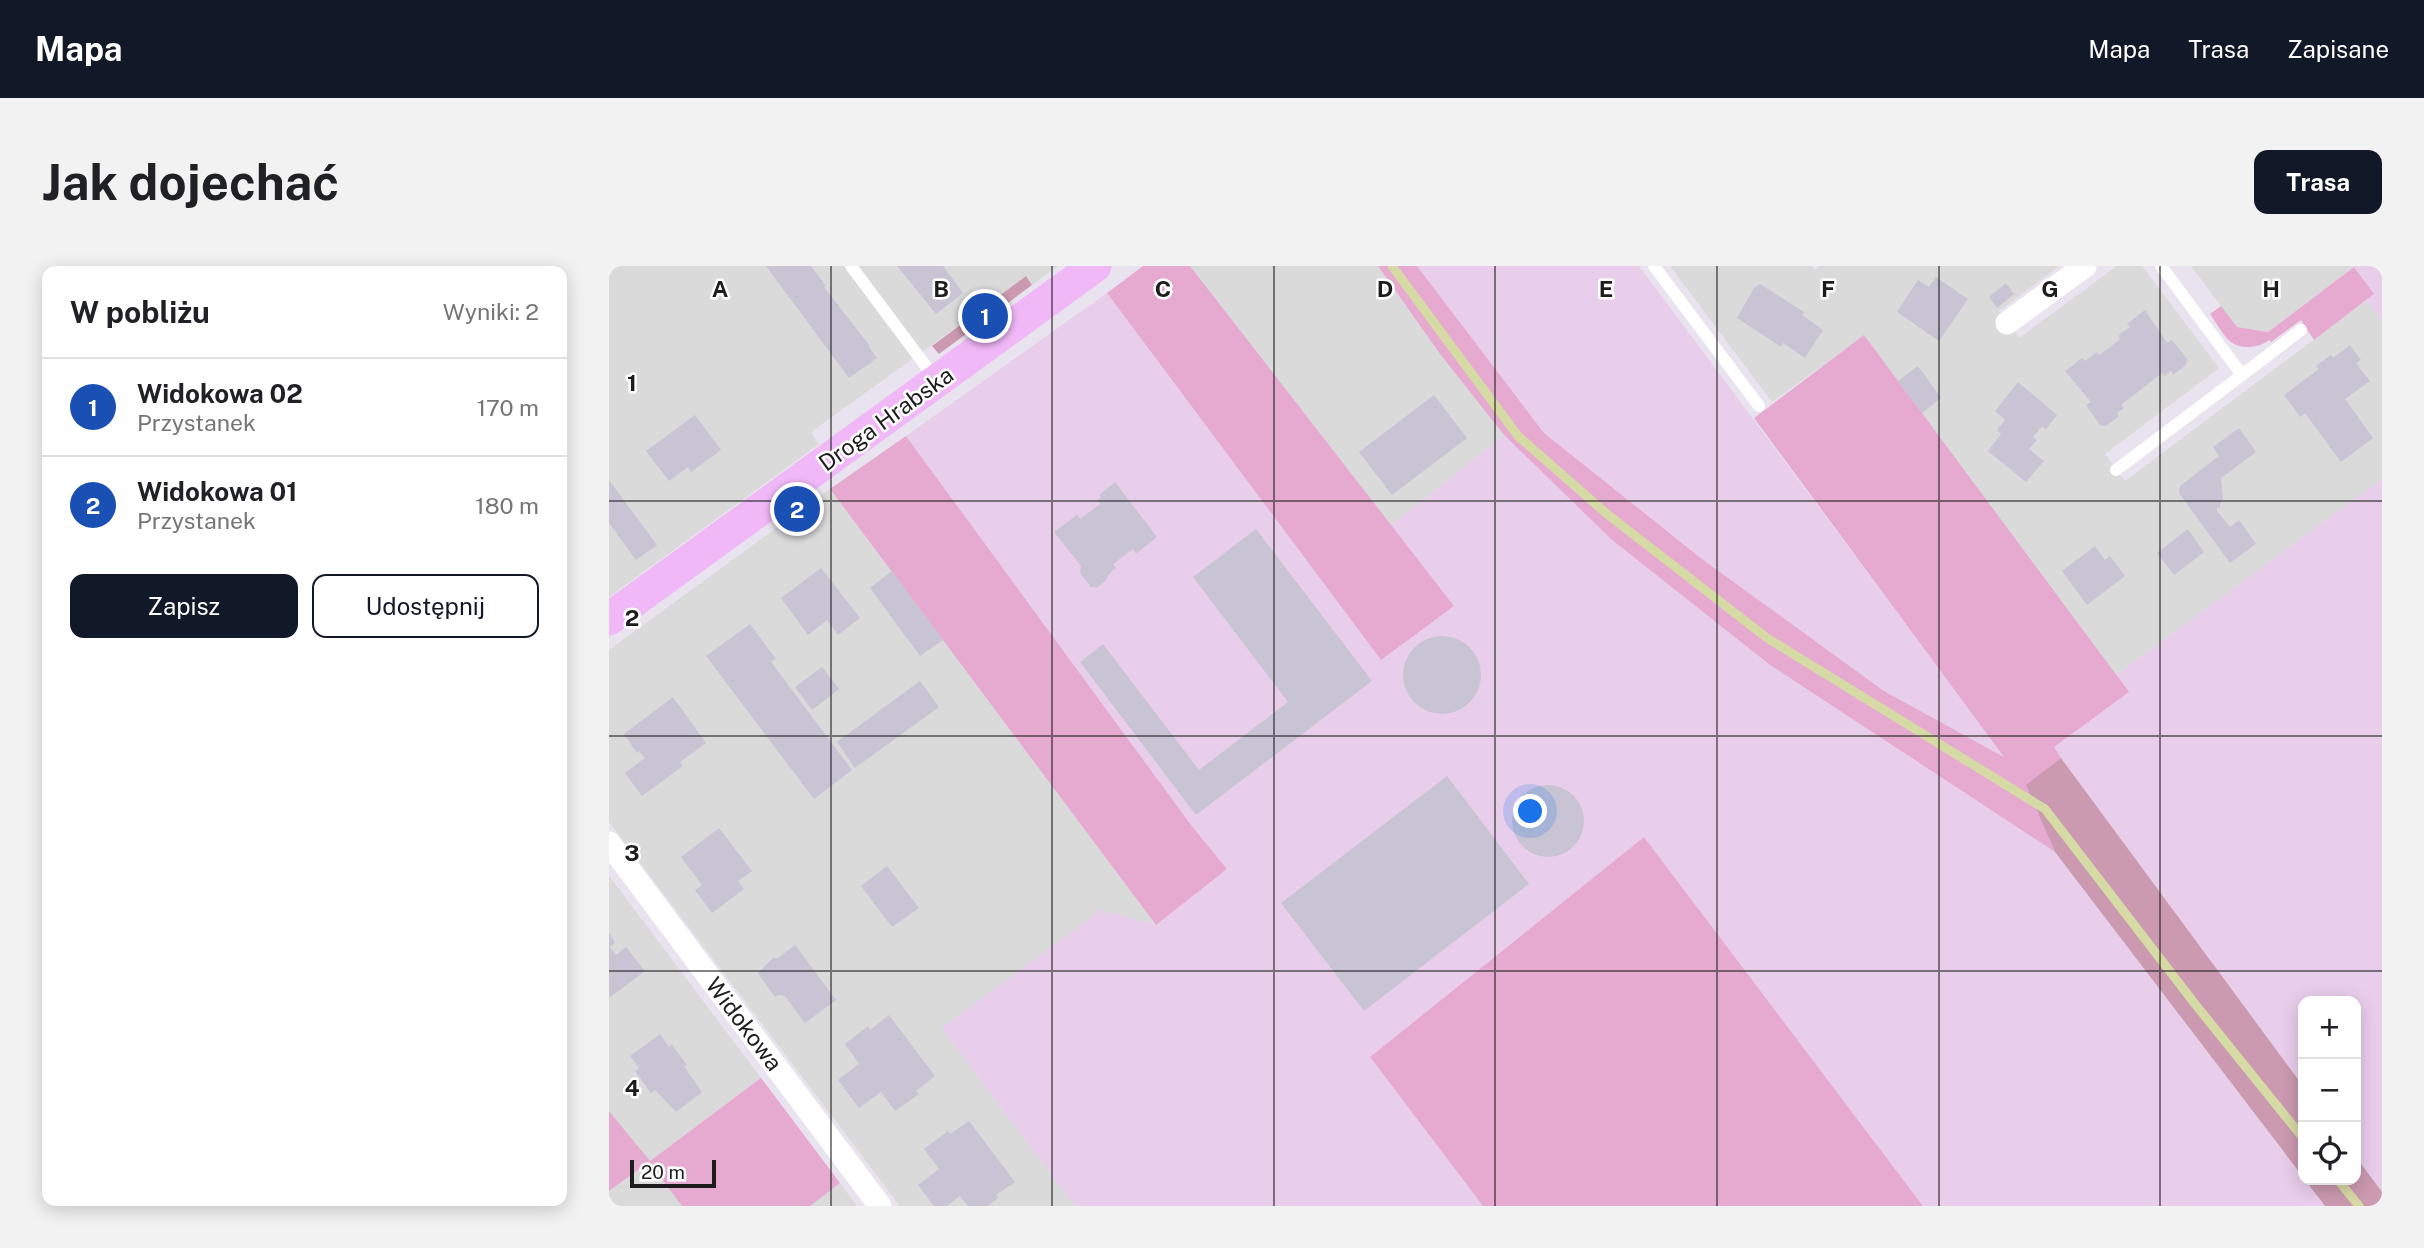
<!DOCTYPE html>
<html lang="pl">
<head>
<meta charset="utf-8">
<style>
  body { margin:0; font-family:"Public Sans",sans-serif; background:#f2f2f2; color:#202124 }
  .controls { position:absolute; right:21px; bottom:21px; display:grid; overflow:hidden; border-radius:14px; box-shadow:0 4px 18px #0003 }
  .controls button { width:63px; height:63px; display:grid; place-items:center; padding:0; border:0; border-bottom:2px solid #e0e0e0; background:#fff; color:#202124; font:35px sans-serif }
  .scale { position:absolute; left:21px; bottom:18px; width:86px; box-sizing:border-box; padding-left:7px; border:4px solid #1d1d1d; border-top:0; font-size:19px; line-height:24px; white-space:nowrap; color:#1d1d1d; -webkit-text-stroke:5px #fff; paint-order:stroke }
  .you { position:absolute; left:922px; top:546px; width:24px; height:24px; margin:-18px; border:5px solid #fff; border-radius:50%; background:#1a73e8; box-shadow:0 0 0 10px #1a73e833 }
  .badge { display:grid; place-items:center; width:46px; height:46px; border-radius:50%; background:#111827; color:#fff; font-size:23px; font-weight:700 }
  .pin { position:absolute; translate:-50% -50%; border:4px solid #fff; box-shadow:0 2px 7px #0006 }
  .list { margin:0; padding:0; list-style:none }
  h2 { display:flex; justify-content:space-between; align-items:center; height:91px; margin:0; padding:0 28px; font-size:30px }
  h2 small { font-size:23px; font-weight:400; color:#757577 }
  .list li { display:grid; grid-template-columns:46px 1fr auto; gap:21px; align-items:center; box-sizing:border-box; height:98px; padding:0 28px; border-top:2px solid #e0e0e0 }
  .list b { display:block; font-size:26px; white-space:nowrap }
  .list p { margin:0; font-size:23px; white-space:nowrap; color:#757577 }
  .list em { font-size:23px; font-style:normal; color:#757577 }
  .actions { display:flex; gap:14px; padding:21px 28px }
  .actions a { flex:1; padding:16px 0; border:2px solid #111827; border-radius:14px; text-align:center; font-size:24px; color:#111827 }
  .actions .main { background:#111827; color:#fff }
  .icon { flex:none; width:38px; height:38px; fill:none; stroke:currentColor; stroke-width:2; stroke-linecap:round; stroke-linejoin:round }
  .map { position:relative; flex:none; width:1773px; height:940px; overflow:hidden; border-radius:14px }
  header { display:flex; align-items:center; gap:42px; box-sizing:border-box; height:98px; padding:0 35px; background:#111827; color:#fff }
  header strong { font-size:33px }
  nav { display:flex; gap:38px; margin-inline-start:auto; font-size:24px }
  .intro { display:flex; align-items:center; justify-content:space-between; box-sizing:border-box; height:168px; padding:0 42px }
  h1 { margin:0; font-size:49px }
  .button { padding:18px 32px; border-radius:14px; background:#111827; color:#fff; font-size:24px; font-weight:700 }
  main { display:flex; gap:42px; padding:0 42px }
  aside { flex:1; background:#fff; border-radius:14px; box-shadow:0 4px 18px #0003 }
  .map>svg:first-child { display:block }
</style>
</head>
<body>
<header>
<strong>Mapa</strong>
<nav><a>Mapa</a><a>Trasa</a><a>Zapisane</a></nav>
</header>
<div class="intro"><h1>Jak dojechać</h1><a class="button">Trasa</a></div>
<main>
<aside>
<h2>W pobliżu<small>Wyniki: 2</small></h2>
<ul class="list">
<li><span class="badge" style="background:#1a4fb4">1</span><div><b>Widokowa 02</b><p>Przystanek</p></div><em>170 m</em></li>
<li><span class="badge" style="background:#1a4fb4">2</span><div><b>Widokowa 01</b><p>Przystanek</p></div><em>180 m</em></li>
</ul>
<div class="actions"><a class="main">Zapisz</a><a>Udostępnij</a></div>
</aside>
<div class="map">
<svg width="1773" height="940" viewBox="0 0 1773 940">
  <rect width="100%" height="100%" fill="#e8e3ee"/>
  <g fill="#dadadb">
    <path d="M0,0H449L423,19L417,11L202,166L210,178L0,331Z"/>
    <path d="M581,0H769L831,88L895,169L782,260Z"/>
    <path d="M1061,0H1202L1206,4L1211,0H1450L1390,45L1410,72L1508,0H1533L1610,102L1496,188L1516,215L1758,34L1773,55V213L1507,409L1255,70L1163,136Z"/>
    <path d="M1582,0H1744L1745,1L1659,66L1628,61Z"/>
    <path d="M221,223L547,659L492,645L333,762L466,940H291L0,556V384Z"/>
    <path d="M0,610L152,812L41,895L73,940H0V925L40,896L0,845Z"/>
    <path d="M231,917L248,940H201Z"/>
  </g>
  <g fill="#e9ceec">
    <path d="M808,0H1030L1397,492L1275,425L1093,293L935,167Z"/>
    <path d="M1744,0H1773V55L1758,34L1764,28Z"/>
    <path d="M498,27L772,393L845,340L782,260L895,169L1003,274L1161,399L1446,586L1716,940H1314L1035,571L761,791L874,940H466L333,762L492,644L547,659L618,603L582,559L297,170Z"/>
    <path d="M1773,213V926L1747,891V735H1694V820L1444,481L1519,426L1507,409Z"/>
  </g>
  <g fill="#e6aad1">
    <path d="M534,0H581L845,340L772,394L498,27Z"/>
    <path d="M769,0H808L935,167L1093,293L1275,425L1395,491L1145,152L1255,69L1520,426L1445,481L1452,492L1418,519L1446,586L1161,399L1003,274L895,169L831,88Z"/>
    <path d="M1745,1L1765,28L1705,74L1692,54L1662,76L1660,74C1650,82 1632,84 1622,76C1614,70 1607,56 1601,48L1612,40L1628,61L1659,66Z"/>
    <path d="M297,170L582,559L618,603L547,659L221,223Z"/>
    <path d="M1035,571L1314,940H874L761,791Z"/>
    <path d="M152,812L231,917L201,940H73L40,896L0,925V845L41,895Z"/>
  </g>
  <g fill="#cb99b0">
    <path d="M417,10L423,19L330,88L323,80Z"/>
    <path d="M1452,492L1694,820V911L1446,586L1417,519Z"/>
    <path d="M1747,891L1773,926V940H1716L1696,914H1747Z"/>
  </g>
  <g fill="none" stroke-linecap="round" stroke-linejoin="round">
    <g stroke="#d6daa5" stroke-width="9">
      <path d="M783,0L909,170L998,248L1158,372L1436,543L1586,738L1694,872"/>
      <path d="M1729,914L1750,940"/>
    </g>
  </g>
  <g fill="#c8c4d4">
    <path d="M157,0H202L217,20L215,21L261,80L260,81L268,92L240,112Z"/>
    <path d="M288,0H334L354,27L327,48Z"/>
    <path d="M1327,11L1359,33L1330,75L1288,46L1309,14L1320,21Z"/>
    <path d="M1397,17L1405,28L1388,42L1380,31Z"/>
    <path d="M1151,18L1195,46L1193,49L1214,64L1196,92L1174,77L1172,81L1128,52L1145,22Z"/>
    <path d="M1536,44L1558,77L1563,74L1578,93L1577,99L1564,109L1562,105L1555,110L1553,107L1512,139L1515,142L1508,147L1510,150L1497,160L1491,159L1477,139L1482,136L1456,105L1473,92L1476,95L1488,86L1490,89L1501,81L1511,73L1509,70L1521,61L1518,58Z"/>
    <path d="M1741,79L1752,94L1747,97L1761,115L1736,133L1764,172L1732,196L1696,147L1691,151L1675,129L1710,103L1707,100L1722,89L1724,92Z"/>
    <path d="M1309,100L1332,132L1313,147L1289,115Z"/>
    <path d="M1409,116L1448,149L1437,163L1433,160L1424,171L1428,174L1420,183L1435,195L1417,216L1379,185L1392,168L1388,164L1396,154L1386,145Z"/>
    <path d="M825,129L858,172L783,229L750,186Z"/>
    <path d="M86,149L112,184L82,206L79,201L60,215L37,185Z"/>
    <path d="M1630,162L1647,186L1612,212L1614,234H1612L1611,242L1608,241V245L1621,261L1630,254L1647,278L1621,297L1570,227L1571,220L1610,190L1604,181Z"/>
    <path d="M0,214L48,279L27,294L0,257Z"/>
    <path d="M506,216L548,271L527,288L524,283L504,298L507,302L500,308L497,314L488,322L482,321L471,307L472,300L445,266L468,249L471,253L491,238L489,234L492,232L490,229Z"/>
    <path d="M647,263L763,415L587,549L471,396L494,378L590,504L679,436L584,311Z"/>
    <path d="M1579,263L1595,286L1565,309L1548,287Z"/>
    <path d="M1486,280L1496,294L1501,290L1516,310L1478,339L1453,305Z"/>
    <path d="M212,302L251,352L229,369L218,354L199,369L172,332Z"/>
    <path d="M283,305L334,374L311,390L261,322Z"/>
    <path d="M141,358L167,393L162,396L243,504L205,533L97,390Z"/>
    <circle cx="833" cy="409" r="39"/>
    <path d="M213,401L230,423L203,444L186,421Z"/>
    <path d="M311,415L330,441L246,502L228,476Z"/>
    <path d="M64,431L97,477L71,496L74,500L33,530L16,507L36,492L30,485L28,487L15,468Z"/>
    <path d="M838,510L920,618L755,745L672,637Z"/>
    <circle cx="939" cy="555" r="36"/>
    <path d="M110,562L143,605L129,615L135,623L103,647L86,624L93,619L72,591Z"/>
    <path d="M278,600L310,642L283,661L252,620Z"/>
    <path d="M0,667L6,676L1,681L7,689L17,681L36,705L0,732Z"/>
    <path d="M186,679L227,734L196,757L176,730L169,729L166,731L149,707L164,692H169Z"/>
    <path d="M280,749L326,810L307,825L310,828L286,845L272,826L250,842L229,814L250,798L236,778L259,760L261,764Z"/>
    <path d="M51,768L60,781L63,779L78,799L75,800L93,826L67,846L46,824L42,827L26,805L30,802L21,790Z"/>
    <path d="M360,855L406,916L387,929L389,932L379,940H359L351,930L338,940H325L309,919L330,903L315,883L339,865L341,868Z"/>
  </g>
  <g fill="none" stroke-linecap="round" stroke-linejoin="round">
    <g stroke="#fff" stroke-width="12">
      <path d="M242,0L328,115"/>
      <path d="M1045,0L1150,140"/>
      <path d="M1633,109L1692,64"/>
      <path d="M1507,204L1633,109L1552,0"/>
    </g>
    <g stroke="#fff" stroke-width="23">
      <path d="M1398,57L1476,0"/>
      <path d="M0,577L271,940"/>
    </g>
    <path stroke="#f0b8f7" stroke-width="33" d="M0,353L486,0"/>
  </g>
  <path fill="none" stroke="#1d1d1d" stroke-width="2" stroke-opacity="0.55" d="M222,0V940M443,0V940M665,0V940M886,0V940M1108,0V940M1330,0V940M1551,0V940M0,235H1773M0,470H1773M0,705H1773"/>
  <g text-anchor="middle" stroke-width="5" stroke-linejoin="round" paint-order="stroke">
    <g font-size="23" fill="#1d1d1d" stroke="#fff">
      <text transform="translate(277 153) rotate(-36)" y="8">Droga Hrabska</text>
      <text transform="translate(135 758) rotate(53)" y="8">Widokowa</text>
    </g>
  </g>
  <g font-size="23" text-anchor="middle" font-weight="bold" fill="#1d1d1d" stroke="#fff" stroke-width="5" stroke-linejoin="round" paint-order="stroke">
    <text x="111" y="31">A</text>
    <text x="332" y="31">B</text>
    <text x="554" y="31">C</text>
    <text x="776" y="31">D</text>
    <text x="997" y="31">E</text>
    <text x="1219" y="31">F</text>
    <text x="1441" y="31">G</text>
    <text x="1662" y="31">H</text>
    <text x="23" y="125">1</text>
    <text x="23" y="360">2</text>
    <text x="23" y="595">3</text>
    <text x="23" y="830">4</text>
  </g>
</svg>
<div class="controls">
<button>+</button>
<button>−</button>
<button><svg class="icon" aria-label="locate" viewBox="0 0 24 24"><circle cx="12" cy="12" r="6"/><path d="M12 2v4M12 18v4M2 12h4M18 12h4"/></svg></button>
</div>
<div class="scale">20 m</div>
<div class="you"></div>
<div class="pin badge" style="left:376px;top:50px;background:#1a4fb4">1</div>
<div class="pin badge" style="left:188px;top:243px;background:#1a4fb4">2</div>
</div>
</main>
</body>
</html>
